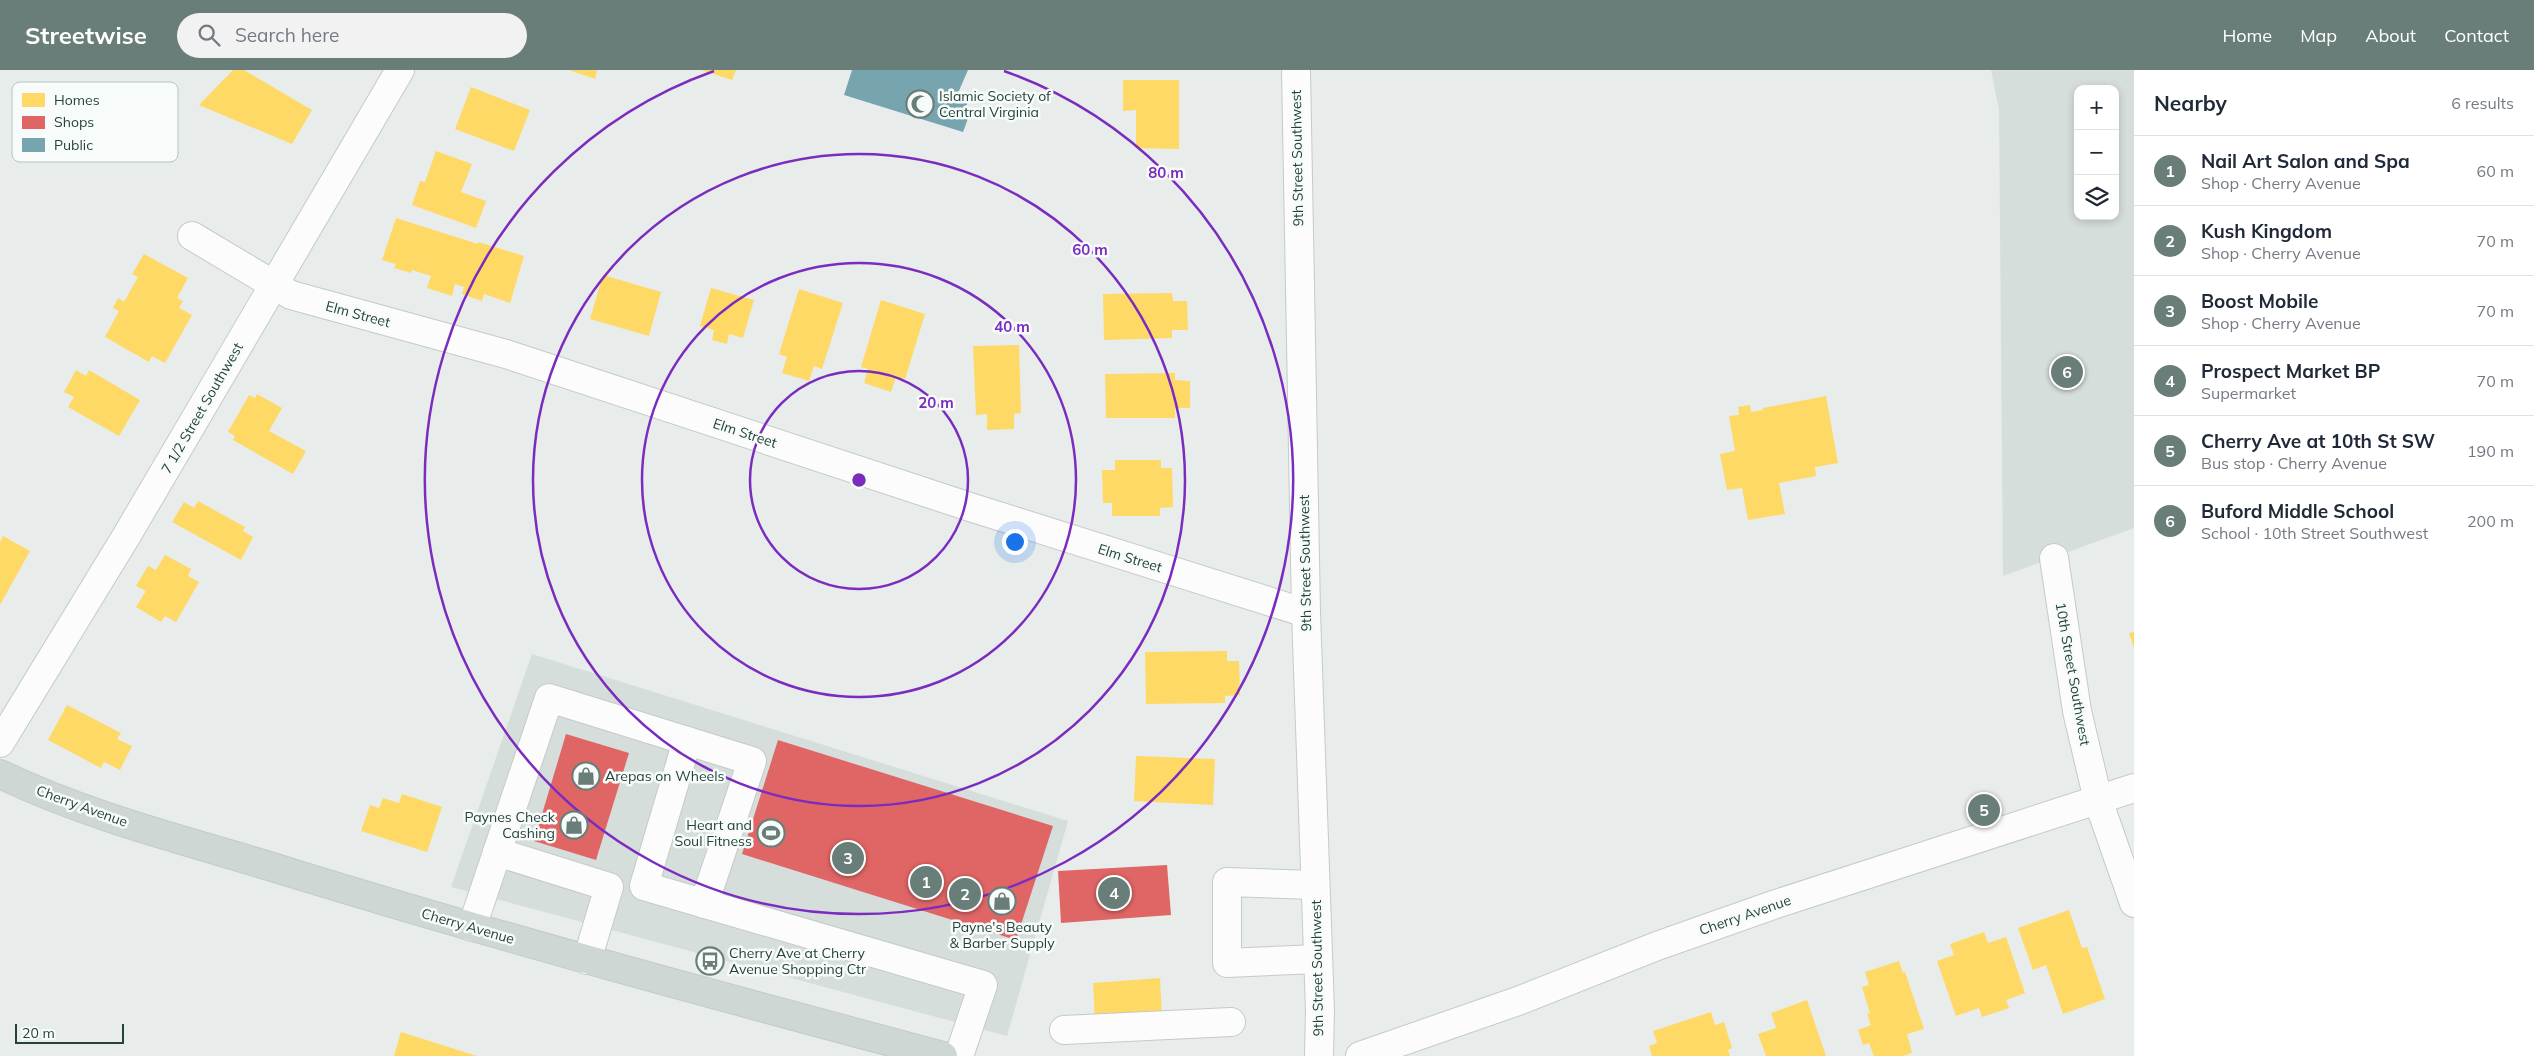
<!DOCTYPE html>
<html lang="en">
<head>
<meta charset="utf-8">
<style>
  body { margin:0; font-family:Mulish,sans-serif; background:#f2f2f3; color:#1f2937 }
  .controls { position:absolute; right:15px; top:15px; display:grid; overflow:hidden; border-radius:10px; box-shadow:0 2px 8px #0003 }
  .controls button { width:45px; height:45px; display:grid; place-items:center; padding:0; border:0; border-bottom:1px solid #e0e1e3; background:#fff; color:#1f2937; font:25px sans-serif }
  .scale { position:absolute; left:15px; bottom:12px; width:109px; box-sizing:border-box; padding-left:5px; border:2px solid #24423a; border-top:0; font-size:14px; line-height:18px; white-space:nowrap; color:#24423a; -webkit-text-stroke:4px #f7fbf9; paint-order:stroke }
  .you { position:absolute; left:1014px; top:471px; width:18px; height:18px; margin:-12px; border:4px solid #fff; border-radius:50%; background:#1a73e8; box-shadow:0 0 0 8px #1a73e833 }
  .badge { display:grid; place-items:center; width:32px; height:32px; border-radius:50%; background:#697e78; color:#fff; font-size:16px; font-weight:700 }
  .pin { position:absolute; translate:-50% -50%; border:2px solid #fff; box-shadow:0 1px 5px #0006 }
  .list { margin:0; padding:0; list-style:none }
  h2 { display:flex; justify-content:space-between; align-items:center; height:65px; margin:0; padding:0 20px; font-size:21px }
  h2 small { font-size:16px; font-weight:400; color:#747a83 }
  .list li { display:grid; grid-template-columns:32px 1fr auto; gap:15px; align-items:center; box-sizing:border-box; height:70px; padding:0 20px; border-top:1px solid #e0e1e3 }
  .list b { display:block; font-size:19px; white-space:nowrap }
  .list p { margin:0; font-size:16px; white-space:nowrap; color:#747a83 }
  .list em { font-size:16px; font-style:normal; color:#747a83 }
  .icon { flex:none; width:28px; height:28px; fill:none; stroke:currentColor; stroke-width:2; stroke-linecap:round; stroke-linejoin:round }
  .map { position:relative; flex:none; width:2134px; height:986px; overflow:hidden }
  header { display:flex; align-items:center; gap:30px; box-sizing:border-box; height:70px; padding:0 25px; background:#697e78; color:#fff }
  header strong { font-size:24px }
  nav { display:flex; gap:28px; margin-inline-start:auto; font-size:18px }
  .search { width:350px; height:45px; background:#f2f2f3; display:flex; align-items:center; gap:12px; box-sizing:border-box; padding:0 18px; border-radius:28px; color:#747a83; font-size:19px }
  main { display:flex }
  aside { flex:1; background:#fff }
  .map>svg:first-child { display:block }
</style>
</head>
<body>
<header>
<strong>Streetwise</strong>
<div class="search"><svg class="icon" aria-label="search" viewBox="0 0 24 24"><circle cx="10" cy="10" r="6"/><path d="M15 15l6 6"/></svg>Search here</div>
<nav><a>Home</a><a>Map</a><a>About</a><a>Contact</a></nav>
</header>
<main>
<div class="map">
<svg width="2134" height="986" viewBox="0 0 2134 986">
  <rect width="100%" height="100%" fill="#e8edeb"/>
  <g fill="#d6dedb" fill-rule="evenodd">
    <path d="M1991,0H2134V458L2003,506L1999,40ZM2078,19H2115V146H2078Z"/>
    <path d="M532,584L1068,751L1007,966L451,817Z"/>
  </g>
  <g fill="#ffd966">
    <path d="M233,0H244L312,40L292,74L199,35Z"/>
    <path d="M569,0H597L595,9Z"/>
    <path d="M701,0H736L732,10Z"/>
    <path d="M1123,10H1179V79L1136,78V40L1123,41Z"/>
    <path d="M471,17L530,40L514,81L455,59Z"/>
    <path d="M436,81L472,94L461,122L486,131L476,158L412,135L420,111L425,112Z"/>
    <path d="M396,148L478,174L479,172L524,186L510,233L484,224L482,231L462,224L464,217L455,214L452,226L427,218L431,206L412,200L411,203L394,198L396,194L382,190Z"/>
    <path d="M144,184L188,208L177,228L183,231L179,238L192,245L165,293L152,286L149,292L105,267L119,241L113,238L118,228L124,232L138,207L132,204Z"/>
    <path d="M603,205L661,222L649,266L590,249Z"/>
    <path d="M711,218L754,230L743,268L729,264L727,274L712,270L714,260L700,256Z"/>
    <path d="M799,219L843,233L822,299L814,296L809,311L782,303L787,287L779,284Z"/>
    <path d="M1172,223L1173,231H1187L1188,260H1172V268L1104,270L1103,224Z"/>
    <path d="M881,230L925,244L905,309L896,307L891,322L864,313L868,299L861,297Z"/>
    <path d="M1019,275L1021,343L1014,344V359L987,360V344L976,345L973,276Z"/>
    <path d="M76,300L86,306L89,300L140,330L119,366L68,337L74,327L64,322Z"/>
    <path d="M1175,303V310L1190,311V338H1175V348H1106L1105,304Z"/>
    <path d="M257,324L282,338L269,361L306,381L293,404L233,370L235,366L228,362L249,325L255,328Z"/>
    <path d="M1826,326L1838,393L1815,397L1816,406L1779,413L1785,444L1748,450L1742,418L1727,420L1720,384L1735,381L1729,346L1739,345L1738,337L1750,335L1751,342L1763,340V338Z"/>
    <path d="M1115,390H1161V398H1172L1173,437L1160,438V446H1112V433H1103L1102,400H1115Z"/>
    <path d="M198,431L245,457L243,461L253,467L241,490L172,452L184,432L194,438Z"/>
    <path d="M3,466L30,481L0,535V472Z"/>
    <path d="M165,485L191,499L188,506L199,512L176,552L165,546L161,552L136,537L146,521L136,516L148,496L156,500Z"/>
    <path d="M2134,562V578L2129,563Z"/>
    <path d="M1227,581V591H1239L1240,625L1225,626V633L1146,634L1145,582Z"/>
    <path d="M67,635L121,663L117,669L132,676L120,700L104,692L101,698L48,670Z"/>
    <path d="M1136,686L1215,689L1213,735L1134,731Z"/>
    <path d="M402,724L442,737L427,782L361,761L370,735L379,738L383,728L399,733Z"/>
    <path d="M2069,840L2082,878L2087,877L2105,929L2063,944L2046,895L2033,900L2018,858Z"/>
    <path d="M1984,862L1988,873L2006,867L2025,923L2006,930L2009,938L1982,947L1979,938L1956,946L1937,891L1954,885L1950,874Z"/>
    <path d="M1899,891L1903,903L1905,902L1924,959L1907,964L1912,983L1903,986H1874L1869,973L1863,975L1858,960L1871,955L1867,944L1870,943L1862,917L1869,915L1865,902Z"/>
    <path d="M1160,908L1162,946L1095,950L1093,913Z"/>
    <path d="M1807,930L1826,986H1766L1758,964L1776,958L1771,943Z"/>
    <path d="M1711,942L1715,955L1724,952L1732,978L1728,980L1730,986H1652L1649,976L1657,973L1653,961Z"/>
    <path d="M401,962L477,986H394Z"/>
  </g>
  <g fill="#e06666">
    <path d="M566,664L629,683L596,790L534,771Z"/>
    <path d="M778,670L1053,756L1016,870L742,784Z"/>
    <path d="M1167,795L1171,845L1061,853L1058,801Z"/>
  </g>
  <path fill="#76a5af" d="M852,0H968L958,23L969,27L965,42L970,43L963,62L844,25Z"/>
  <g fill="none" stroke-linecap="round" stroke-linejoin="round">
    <g stroke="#c5cac8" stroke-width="30">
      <g id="minor">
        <path d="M1296,0L1306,543L1320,940L1319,986"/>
        <path d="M192,166L291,225L506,284L973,438L1306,543"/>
        <path d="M2054,488L2077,641L2098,730L2134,833"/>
        <path d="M687,671L644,816L983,915L959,986"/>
        <path d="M0,673L127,465L400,0"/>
        <path d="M497,782L609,817L587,890"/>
        <path d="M1315,815L1227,812V893L1318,889"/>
        <path d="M472,857L549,628L752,691L704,834"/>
        <path d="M1064,960L1231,952"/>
        <path d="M1360,986L1518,931L1657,876L1776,834L2134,718"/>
      </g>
    </g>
    <g stroke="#c3ccc9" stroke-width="30">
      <path id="major" d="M0,704C93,749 197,773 295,804C510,870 726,928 943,986"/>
    </g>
    <use href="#minor" stroke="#fcfcfc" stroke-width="28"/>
    <use href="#major" stroke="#cfd7d5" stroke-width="28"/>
  </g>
  <g fill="none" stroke="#7b2cbf" stroke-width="2.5">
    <circle cx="859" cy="410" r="109"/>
    <circle cx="859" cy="410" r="217"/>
    <circle cx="859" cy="410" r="326"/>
    <path d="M1004 1A434 434 0 1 1 714 1"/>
  </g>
  <defs>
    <g id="mosque-ring" transform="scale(1.4375)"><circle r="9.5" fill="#f7fbf9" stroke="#697e78" stroke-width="1.5"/><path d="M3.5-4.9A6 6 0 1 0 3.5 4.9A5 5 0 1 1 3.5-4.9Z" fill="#697e78"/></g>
    <g id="shop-ring" transform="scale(1.4375)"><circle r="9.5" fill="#f7fbf9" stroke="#697e78" stroke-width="1.5"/><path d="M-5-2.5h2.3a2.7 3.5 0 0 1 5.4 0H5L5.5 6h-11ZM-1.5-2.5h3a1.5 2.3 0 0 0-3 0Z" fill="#697e78"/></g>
    <g id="stadium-ring" transform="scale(1.4375)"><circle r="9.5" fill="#f7fbf9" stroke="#697e78" stroke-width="1.5"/><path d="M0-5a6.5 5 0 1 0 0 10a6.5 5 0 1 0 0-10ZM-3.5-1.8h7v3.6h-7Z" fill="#697e78"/></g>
    <g id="bus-ring" transform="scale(1.4375)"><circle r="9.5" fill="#f7fbf9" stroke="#697e78" stroke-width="1.5"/><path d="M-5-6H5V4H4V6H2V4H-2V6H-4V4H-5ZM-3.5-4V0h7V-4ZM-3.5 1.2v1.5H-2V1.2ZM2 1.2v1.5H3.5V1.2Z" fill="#697e78"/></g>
  </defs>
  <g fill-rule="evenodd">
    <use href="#mosque-ring" x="920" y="34"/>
    <use href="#shop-ring" x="586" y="706"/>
    <use href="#shop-ring" x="574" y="755"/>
    <use href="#stadium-ring" x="771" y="763"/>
    <use href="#shop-ring" x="1002" y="831"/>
    <use href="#bus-ring" x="710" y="891"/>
  </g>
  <g text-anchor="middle" stroke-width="5" stroke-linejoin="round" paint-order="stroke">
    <g font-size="14" fill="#24423a" stroke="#f7fbf9" text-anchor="start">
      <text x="939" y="31">Islamic Society of<tspan x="939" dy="16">Central Virginia</tspan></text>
      <text x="605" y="711">Arepas on Wheels</text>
      <text x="555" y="752" text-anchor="end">Paynes Check<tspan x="555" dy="16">Cashing</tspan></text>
      <text x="752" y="760" text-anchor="end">Heart and<tspan x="752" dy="16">Soul Fitness</tspan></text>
      <text x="1002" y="862" text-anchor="middle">Payne's Beauty<tspan x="1002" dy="16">&amp; Barber Supply</tspan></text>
      <text x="729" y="888">Cherry Ave at Cherry<tspan x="729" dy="16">Avenue Shopping Ctr</tspan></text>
    </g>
    <g font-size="14" fill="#24423a" stroke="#f7fbf9">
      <text transform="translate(1297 88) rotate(-91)" y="5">9th Street Southwest</text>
      <text transform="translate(358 244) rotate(15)" y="5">Elm Street</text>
      <text transform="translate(202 338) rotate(-60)" y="5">7 1/2 Street Southwest</text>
      <text transform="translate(745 363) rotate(18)" y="5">Elm Street</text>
      <text transform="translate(1130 488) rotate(17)" y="5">Elm Street</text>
      <text transform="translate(1305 493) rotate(-91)" y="5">9th Street Southwest</text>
      <text transform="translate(2073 604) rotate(80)" y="5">10th Street Southwest</text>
      <text transform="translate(82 736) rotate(20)" y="5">Cherry Avenue</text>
      <text transform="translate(1745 845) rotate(-19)" y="5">Cherry Avenue</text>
      <text transform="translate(468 856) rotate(16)" y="5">Cherry Avenue</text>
      <text transform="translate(1317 898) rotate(-91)" y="5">9th Street Southwest</text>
    </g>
  </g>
  <rect x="12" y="12" width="166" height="80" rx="8" fill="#f7fbf9" stroke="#b8c4c0" stroke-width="1"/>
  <rect x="22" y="23" width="23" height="14" fill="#ffd966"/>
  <rect x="22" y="46" width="23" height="13" fill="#e06666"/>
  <rect x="22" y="68" width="23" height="14" fill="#76a5af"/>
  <g font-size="14" fill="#24423a">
    <text x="54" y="35">Homes</text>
    <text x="54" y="57">Shops</text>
    <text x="54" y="80">Public</text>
  </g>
  <circle cx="859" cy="410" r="8" fill="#7b2cbf" stroke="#f7fbf9" stroke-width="2.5"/>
  <g font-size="15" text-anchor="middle" font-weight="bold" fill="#7b2cbf" stroke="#f7fbf9" stroke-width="5" stroke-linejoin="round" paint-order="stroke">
    <text x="1166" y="108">80 m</text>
    <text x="1090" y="185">60 m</text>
    <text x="1012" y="262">40 m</text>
    <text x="936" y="338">20 m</text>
  </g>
</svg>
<div class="controls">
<button>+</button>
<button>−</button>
<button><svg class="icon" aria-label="layers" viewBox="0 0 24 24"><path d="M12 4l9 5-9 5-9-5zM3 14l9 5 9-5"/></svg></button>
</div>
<div class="scale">20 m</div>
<div class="you"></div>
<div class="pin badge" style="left:926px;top:812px">1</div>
<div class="pin badge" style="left:965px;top:824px">2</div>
<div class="pin badge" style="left:848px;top:788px">3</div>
<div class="pin badge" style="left:1114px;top:823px">4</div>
<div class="pin badge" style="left:1984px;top:740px">5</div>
<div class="pin badge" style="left:2067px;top:302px">6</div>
</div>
<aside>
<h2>Nearby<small>6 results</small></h2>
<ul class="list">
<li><span class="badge">1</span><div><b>Nail Art Salon and Spa</b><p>Shop · Cherry Avenue</p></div><em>60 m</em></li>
<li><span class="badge">2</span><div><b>Kush Kingdom</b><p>Shop · Cherry Avenue</p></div><em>70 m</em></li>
<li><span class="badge">3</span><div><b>Boost Mobile</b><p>Shop · Cherry Avenue</p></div><em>70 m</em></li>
<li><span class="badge">4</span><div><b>Prospect Market BP</b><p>Supermarket</p></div><em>70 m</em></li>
<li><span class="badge">5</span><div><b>Cherry Ave at 10th St SW</b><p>Bus stop · Cherry Avenue</p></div><em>190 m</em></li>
<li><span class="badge">6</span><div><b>Buford Middle School</b><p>School · 10th Street Southwest</p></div><em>200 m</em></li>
</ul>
</aside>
</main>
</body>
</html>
